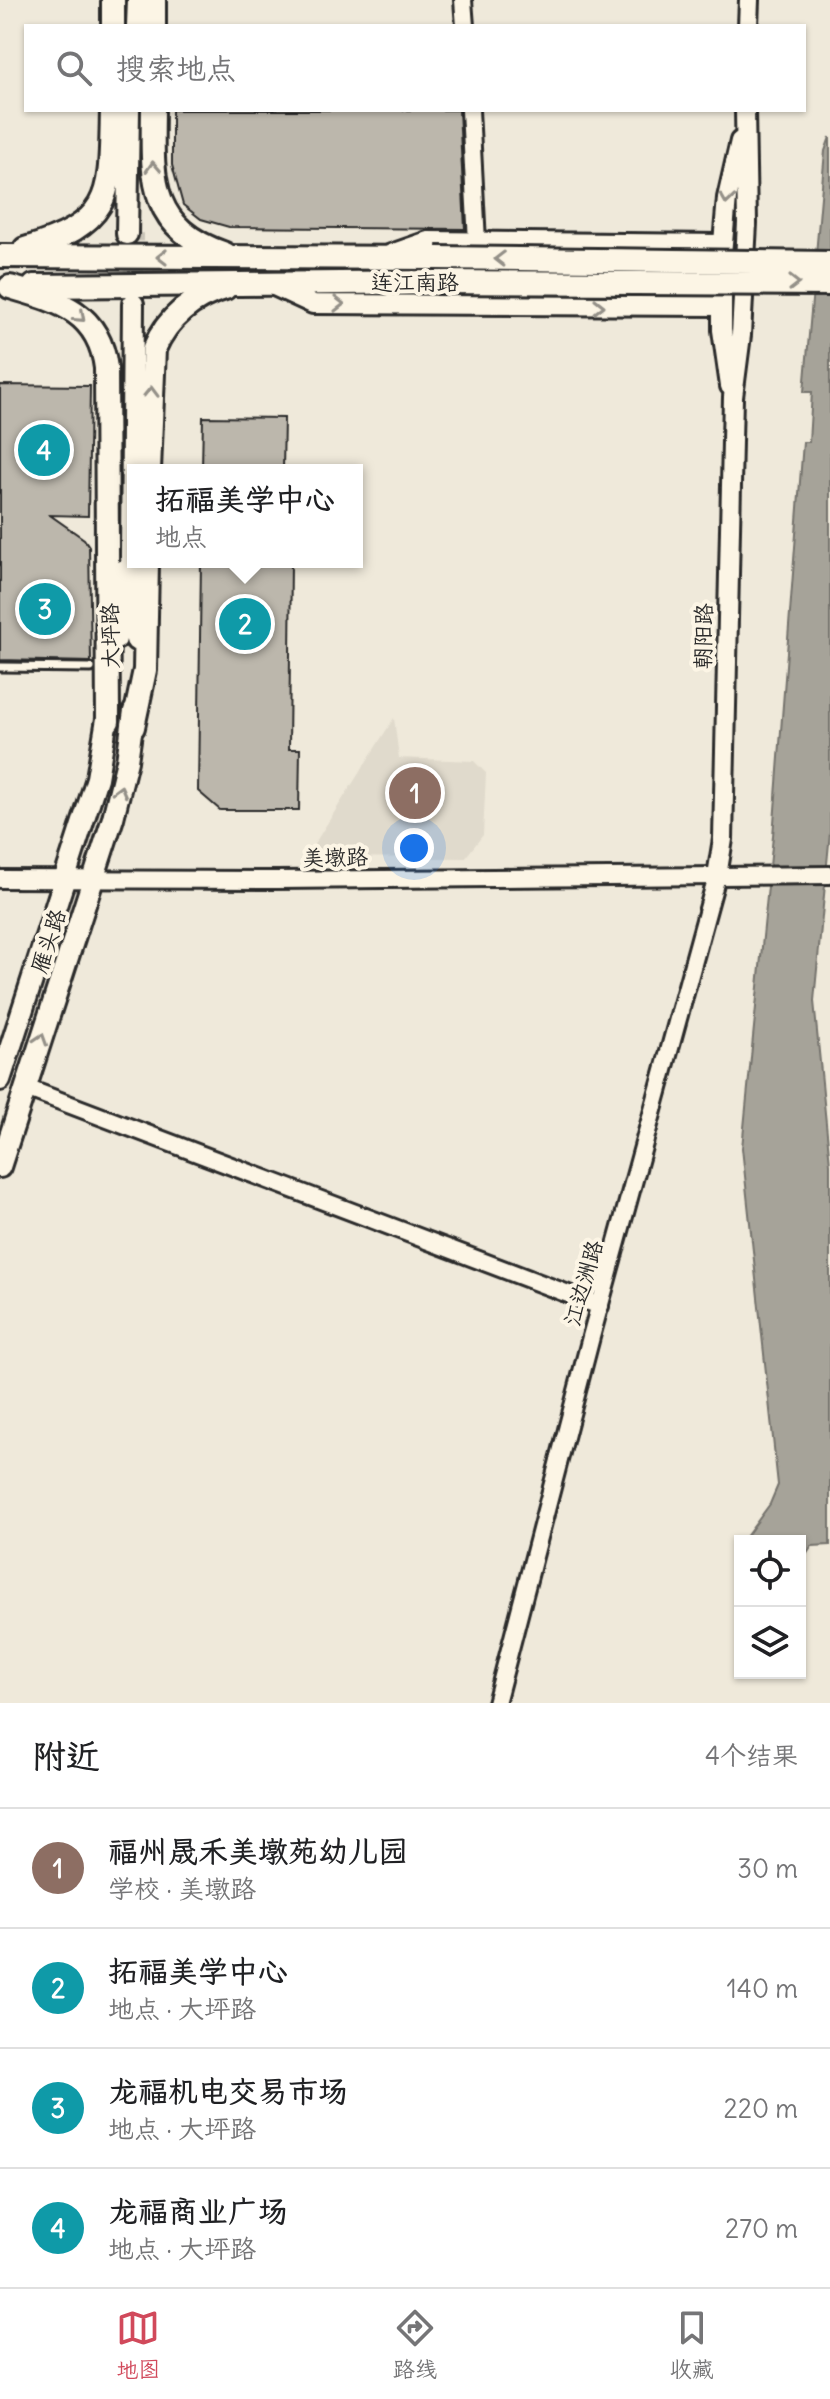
<!DOCTYPE html>
<html lang="zh">
<head>
<meta charset="utf-8">
<style>
  body { margin:0; font-family:Delius,"LXGW WenKai TC",sans-serif; background:#f2f2f2; color:#202124 }
  .controls { position:absolute; right:24px; bottom:24px; display:grid; overflow:hidden; border-radius:0px; box-shadow:0 2px 6px #0004 }
  .controls button { width:72px; height:72px; display:grid; place-items:center; padding:0; border:0; border-bottom:2px solid #e0e0e0; background:#fff; color:#202124; font:40px sans-serif }
  .you { position:absolute; left:414px; top:848px; width:28px; height:28px; margin:-20px; border:6px solid #fff; border-radius:50%; background:#1a73e8; box-shadow:0 0 0 12px #1a73e833 }
  .badge { display:grid; place-items:center; width:52px; height:52px; border-radius:50%; background:#d1495b; color:#fff; font-size:26px; font-weight:700 }
  .pin { position:absolute; translate:-50% -50%; border:4px solid #fff; box-shadow:0 2px 8px #0006 }
  .popup { position:absolute; left:127px; top:464px; width:236px; height:104px; box-sizing:border-box; display:grid; place-content:center; border-radius:0px; background:#fff; filter:drop-shadow(0 2px 6px #0005); font-size:26px; white-space:nowrap; color:#757577 }
  .popup b { font-size:30px; color:#202124 }
  .popup::after { content:''; position:absolute; left:50%; top:100%; margin-left:-16px; border:16px solid transparent; border-top-color:#fff }
  .list { margin:0; padding:0; list-style:none }
  h2 { display:flex; justify-content:space-between; align-items:center; height:104px; margin:0; padding:0 32px; font-size:34px }
  h2 small { font-size:26px; font-weight:400; color:#757577 }
  .list li { display:grid; grid-template-columns:52px 1fr auto; gap:24px; align-items:center; box-sizing:border-box; height:120px; padding:0 32px; border-top:2px solid #e0e0e0 }
  .list b { display:block; font-size:30px; white-space:nowrap }
  .list p { margin:0; font-size:26px; white-space:nowrap; color:#757577 }
  .list em { font-size:26px; font-style:normal; color:#757577 }
  .icon { flex:none; width:44px; height:44px; fill:none; stroke:currentColor; stroke-width:2; stroke-linecap:round; stroke-linejoin:round }
  .map { position:relative; flex:none; width:830px; height:1703px; overflow:hidden }
  .search { position:absolute; background:#fff; box-shadow:0 2px 6px #0004; left:24px; right:24px; top:24px; height:88px; display:flex; align-items:center; gap:20px; box-sizing:border-box; padding:0 28px; border-radius:0px; color:#757577; font-size:30px }
  .sheet { height:584px; background:#fff }
  nav { display:flex; justify-content:space-around; align-items:center; box-sizing:border-box; height:112px; border-top:2px solid #e0e0e0; background:#fff; font-size:22px; color:#757577 }
  nav a { display:grid; justify-items:center; gap:4px }
  nav .on { color:#d1495b }
  .map>svg:first-child { display:block }
</style>
</head>
<body>
<div class="map">
<svg width="830" height="1703" viewBox="0 0 830 1703">
  <rect width="100%" height="100%" fill="#efe9da"/>
  <filter id="ink" filterUnits="userSpaceOnUse"><feTurbulence type="fractalNoise" baseFrequency=".0125" numOctaves="2"/><feDisplacementMap in="SourceGraphic" scale="16" xChannelSelector="R" yChannelSelector="G"/><feConvolveMatrix kernelMatrix="1 2 1 2 8 2 1 2 1" color-interpolation-filters="sRGB"/></filter>
  <g filter="url(#ink)">
    <path fill="#e0dacc" d="M394,718L399,758L474,761L486,773L483,835L465,858L306,857Z"/>
    <path fill="#a6a399" stroke="#75736d" stroke-width="2" d="M830,137V832L814,1001L830,1164V1545L812,1546L800,1564V1541H743L770,1504L778,1485L742,1148L773,836L803,442H809L812,392H804L825,151Z"/>
    <g fill="#bcb7ac" stroke="#2b2b2b" stroke-width="2">
      <path d="M172,110H459L465,229L229,227L201,219L183,205L172,165Z"/>
      <path d="M0,385L90,386L88,516L50,515L84,539L89,546L91,662L0,660Z"/>
      <path d="M203,417L284,418L283,470H202Z"/>
      <path d="M201,562H291L289,749H300L299,810H220L198,791Z"/>
    </g>
    <g fill="none" stroke-linecap="round" stroke-linejoin="round">
      <path stroke="#c8c3b7" stroke-width="20" stroke-dasharray="20 10" stroke-linecap="butt" d="M133,301L134,233"/>
      <g stroke="#2b2b2b" stroke-width="13">
        <path id="service" d="M0,667L91,668"/>
      </g>
      <g stroke="#2b2b2b" stroke-width="22">
        <g id="tertiary">
          <path d="M463,0L465,26"/>
          <path d="M470,110L477,242"/>
          <path d="M0,879L277,880L830,875"/>
          <path d="M26,1088L600,1306"/>
          <path d="M496,1703L591,1337L717,876"/>
        </g>
      </g>
      <g stroke="#2b2b2b" stroke-width="24">
        <g id="secondary">
          <path d="M748,26L749,0"/>
          <path d="M391,254L428,241L722,244"/>
          <path d="M722,254L727,198L740,141"/>
          <path d="M272,285L313,304L722,306"/>
          <path d="M722,296V330L730,386"/>
          <path d="M717,876L723,839L733,397L741,335L747,223L745,110"/>
        </g>
      </g>
      <g stroke="#2b2b2b" stroke-width="26">
        <g id="primary">
          <path d="M137,26L138,0"/>
          <path d="M127,234L129,110"/>
          <path d="M133,304L131,555L136,640"/>
          <path d="M116,639L122,571"/>
          <path d="M0,1080L97,778L109,707"/>
          <path d="M0,1167L113,818L127,761L134,711"/>
        </g>
      </g>
      <g stroke="#2b2b2b" stroke-width="28">
        <g id="trunk">
          <path d="M113,26V0"/>
          <path d="M154,26V0"/>
          <path d="M153,110C152,178 148,228 225,254"/>
          <path d="M25,249C115,222 110,195 112,110"/>
          <path d="M0,256L436,258"/>
          <path d="M34,286L436,282"/>
          <path d="M10,287C58,301 99,311 106,368L108,721"/>
          <path d="M149,470L154,349C167,318 193,297 225,288"/>
          <path d="M133,727L145,670L147,562"/>
        </g>
      </g>
      <use href="#service" stroke="#fcf5e5" stroke-width="7"/>
      <use href="#tertiary" stroke="#fcf5e5" stroke-width="16"/>
      <use href="#secondary" stroke="#fcf5e5" stroke-width="18"/>
      <use href="#primary" stroke="#fcf5e5" stroke-width="20"/>
      <use href="#trunk" stroke="#fcf5e5" stroke-width="22"/>
      <g stroke="#2b2b2b" stroke-width="28" stroke-linecap="butt">
        <g id="trunk-bridge">
          <path d="M436,258L830,263"/>
          <path d="M436,282L830,284"/>
        </g>
      </g>
      <use href="#trunk-bridge" stroke="#fcf5e5" stroke-width="22"/>
    </g>
    <defs><path id="oneway-chevron" d="M-2-3.5L2.5 0L-2 3.5" fill="none" stroke-width="1.6" stroke-linecap="round" stroke-linejoin="round" transform="scale(2)"/></defs>
    <g stroke="#949088">
      <use href="#oneway-chevron" transform="translate(153 167) rotate(-93)"/>
      <use href="#oneway-chevron" transform="translate(727 199) rotate(98)"/>
      <use href="#oneway-chevron" transform="translate(162 257) rotate(-180)"/>
      <use href="#oneway-chevron" transform="translate(500 259) rotate(-179)"/>
      <use href="#oneway-chevron" transform="translate(794 283)"/>
      <use href="#oneway-chevron" transform="translate(339 304)"/>
      <use href="#oneway-chevron" transform="translate(599 306)"/>
      <use href="#oneway-chevron" transform="translate(80 317) rotate(42)"/>
      <use href="#oneway-chevron" transform="translate(151 392) rotate(-89)"/>
      <use href="#oneway-chevron" transform="translate(120 791) rotate(-75)"/>
      <use href="#oneway-chevron" transform="translate(41 1039) rotate(-72)"/>
    </g>
  </g>
  <g text-anchor="middle" stroke-width="8" stroke-linejoin="round" paint-order="stroke">
    <g font-size="22" fill="#2b2b2b" stroke="#fcf5e5">
      <text x="415" y="290">连江南路</text>
      <text transform="translate(110 636) rotate(-91)" y="8">大坪路</text>
      <text transform="translate(703 636) rotate(-89)" y="8">朝阳路</text>
      <text transform="translate(335 857) rotate(-1)" y="8">美墩路</text>
      <text transform="translate(48 941) rotate(-72)" y="8">雁头路</text>
      <text transform="translate(583 1283) rotate(-74)" y="8">江边洲路</text>
    </g>
  </g>
</svg>
<div class="controls">
<button><svg class="icon" aria-label="locate" viewBox="0 0 24 24"><circle cx="12" cy="12" r="6"/><path d="M12 2v4M12 18v4M2 12h4M18 12h4"/></svg></button>
<button><svg class="icon" aria-label="layers" viewBox="0 0 24 24"><path d="M12 4l9 5-9 5-9-5zM3 14l9 5 9-5"/></svg></button>
</div>
<div class="you"></div>
<div class="pin badge" style="left:415px;top:793px;background:#8d6e63">1</div>
<div class="pin badge" style="left:245px;top:624px;background:#0f9aa8">2</div>
<div class="popup"><b>拓福美学中心</b>地点</div>
<div class="pin badge" style="left:45px;top:609px;background:#0f9aa8">3</div>
<div class="pin badge" style="left:44px;top:450px;background:#0f9aa8">4</div>
<div class="search"><svg class="icon" aria-label="search" viewBox="0 0 24 24"><circle cx="10" cy="10" r="6"/><path d="M15 15l6 6"/></svg>搜索地点</div>
</div>
<section class="sheet">
<h2>附近<small>4个结果</small></h2>
<ul class="list">
<li><span class="badge" style="background:#8d6e63">1</span><div><b>福州晟禾美墩苑幼儿园</b><p>学校 · 美墩路</p></div><em>30 m</em></li>
<li><span class="badge" style="background:#0f9aa8">2</span><div><b>拓福美学中心</b><p>地点 · 大坪路</p></div><em>140 m</em></li>
<li><span class="badge" style="background:#0f9aa8">3</span><div><b>龙福机电交易市场</b><p>地点 · 大坪路</p></div><em>220 m</em></li>
<li><span class="badge" style="background:#0f9aa8">4</span><div><b>龙福商业广场</b><p>地点 · 大坪路</p></div><em>270 m</em></li>
</ul>
</section>
<nav>
<a class="on"><svg class="icon" aria-label="map" viewBox="0 0 24 24"><path d="M3 6l6-2 6 2 6-2v14l-6 2-6-2-6 2zM9 4v14M15 6v14"/></svg>地图</a>
<a><svg class="icon" aria-label="directions" viewBox="0 0 24 24"><path d="M12 3l9 9-9 9-9-9zM9 14v-3h6M13 9l2 2-2 2"/></svg>路线</a>
<a><svg class="icon" aria-label="saved" viewBox="0 0 24 24"><path d="M7 4h10v16l-5-4-5 4z"/></svg>收藏</a>
</nav>
</body>
</html>
